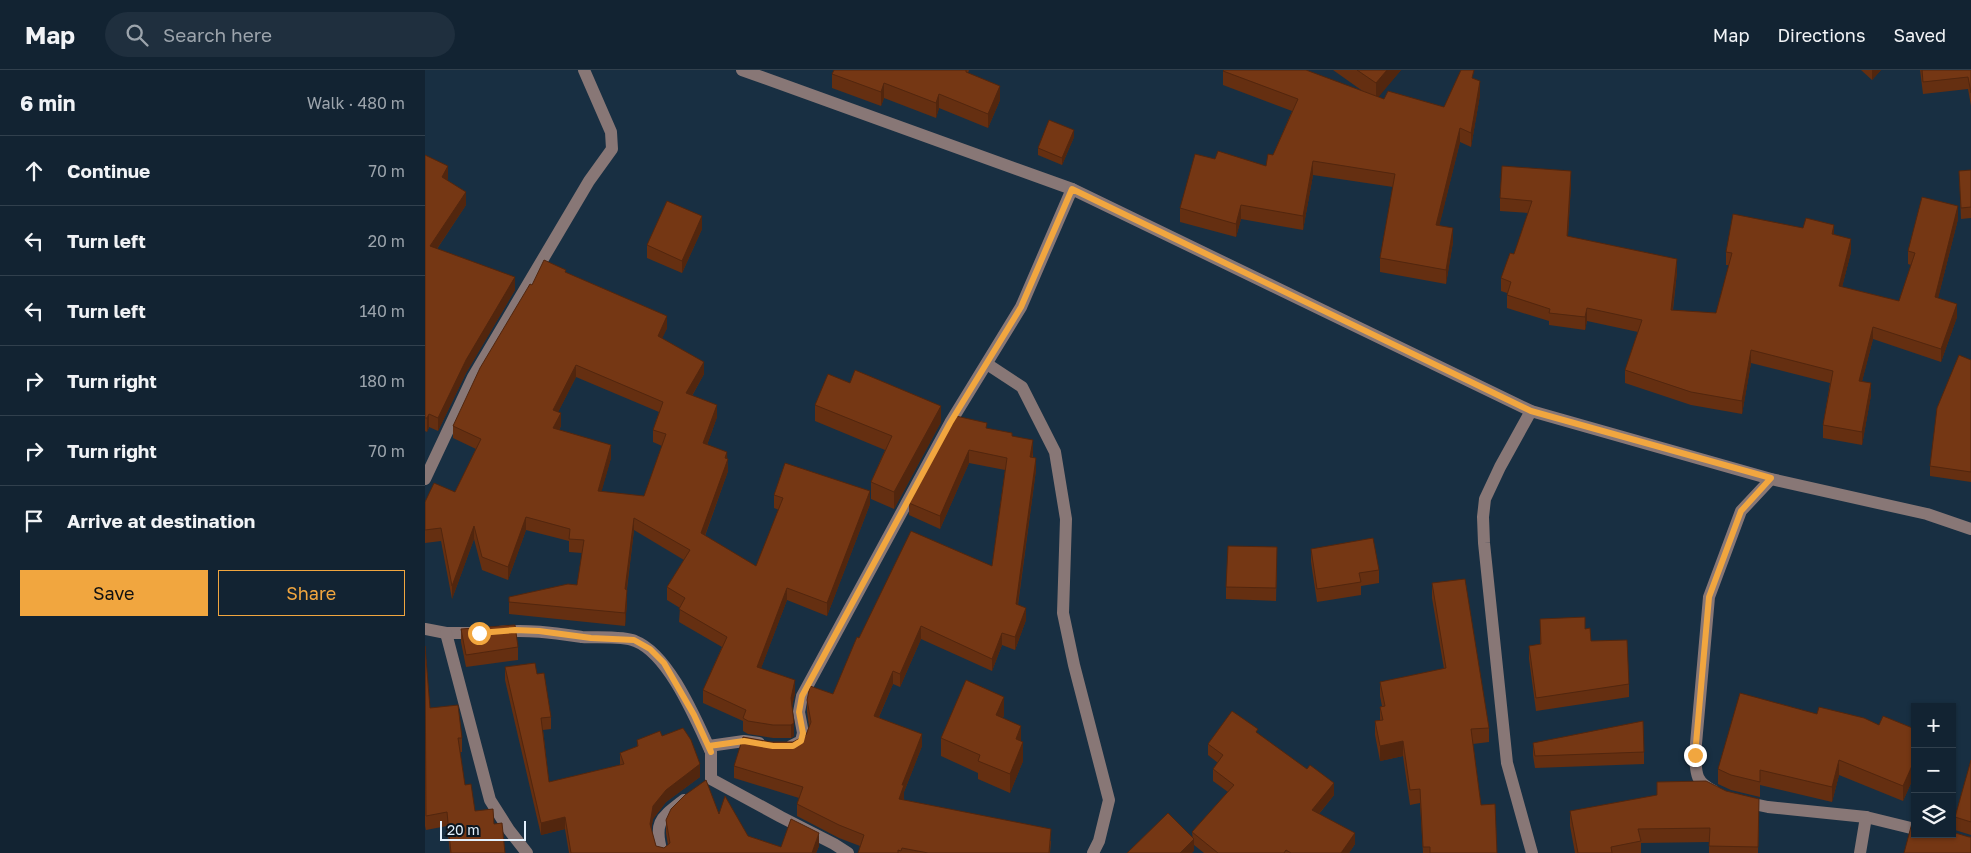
<!DOCTYPE html>
<html lang="en">
<head>
<meta charset="utf-8">
<style>
  body { margin:0; font-family:"Golos Text",sans-serif; background:#1f2f3e; color:#f1f3f6 }
  .controls { position:absolute; right:15px; bottom:15px; display:grid; overflow:hidden; border-radius:0px; box-shadow:0 1px 4px #0004 }
  .controls button { width:45px; height:45px; display:grid; place-items:center; padding:0; border:0; border-bottom:1px solid #31404d; background:#122332; color:#f1f3f6; font:25px sans-serif }
  .scale { position:absolute; left:15px; bottom:12px; width:86px; box-sizing:border-box; padding-left:5px; border:2px solid #e3f1fe; border-top:0; font-size:14px; line-height:18px; white-space:nowrap; color:#e3f1fe; -webkit-text-stroke:4px #0c161f; paint-order:stroke }
  .stop { position:absolute; width:15px; height:15px; margin:-11px; border:4px solid #f1a63f; border-radius:50%; background:#fff }
  .stop.end { background:#f1a63f; border-color:#fff; box-shadow:0 1px 5px #0008 }
  .list { margin:0; padding:0; list-style:none }
  h2 { display:flex; justify-content:space-between; align-items:center; height:65px; margin:0; padding:0 20px; font-size:21px }
  h2 small { font-size:16px; font-weight:400; color:#9ca4ac }
  .list li { display:grid; grid-template-columns:32px 1fr auto; gap:15px; align-items:center; box-sizing:border-box; height:70px; padding:0 20px; border-top:1px solid #31404d }
  .list b { display:block; font-size:19px; white-space:nowrap }
  .list em { font-size:16px; font-style:normal; color:#9ca4ac }
  .actions { display:flex; gap:10px; padding:15px 20px }
  .actions a { flex:1; padding:11px 0; border:1px solid #f1a63f; border-radius:0px; text-align:center; font-size:18px; color:#f1a63f }
  .actions .main { background:#f1a63f; color:#111 }
  .icon { flex:none; width:28px; height:28px; fill:none; stroke:currentColor; stroke-width:2; stroke-linecap:round; stroke-linejoin:round }
  .map { position:relative; flex:none; width:1546px; height:783px; overflow:hidden }
  header { display:flex; align-items:center; gap:30px; box-sizing:border-box; height:70px; padding:0 25px; background:#122332; border-bottom:1px solid #31404d }
  header strong { font-size:24px }
  nav { display:flex; gap:28px; margin-inline-start:auto; font-size:18px }
  .search { width:350px; height:45px; background:#1f2f3e; display:flex; align-items:center; gap:12px; box-sizing:border-box; padding:0 18px; border-radius:28px; color:#9ca4ac; font-size:19px }
  main { display:flex }
  aside { flex:1; background:#122332 }
  .map>svg:first-child { display:block }
</style>
</head>
<body>
<header>
<strong>Map</strong>
<div class="search"><svg class="icon" aria-label="search" viewBox="0 0 24 24"><circle cx="10" cy="10" r="6"/><path d="M15 15l6 6"/></svg>Search here</div>
<nav><a>Map</a><a>Directions</a><a>Saved</a></nav>
</header>
<main>
<aside>
<h2>6 min<small>Walk · 480 m</small></h2>
<ul class="list">
<li><svg class="icon" aria-label="ahead" viewBox="0 0 24 24"><path d="M12 20V5M6 11l6-6 6 6"/></svg><div><b>Continue</b></div><em>70 m</em></li>
<li><svg class="icon" aria-label="left" viewBox="0 0 24 24"><path d="M17 20v-9H6M10 6l-5 5 5 5"/></svg><div><b>Turn left</b></div><em>20 m</em></li>
<li><svg class="icon" aria-label="left" viewBox="0 0 24 24"><path d="M17 20v-9H6M10 6l-5 5 5 5"/></svg><div><b>Turn left</b></div><em>140 m</em></li>
<li><svg class="icon" aria-label="right" viewBox="0 0 24 24"><path d="M7 20v-9h11M14 6l5 5-5 5"/></svg><div><b>Turn right</b></div><em>180 m</em></li>
<li><svg class="icon" aria-label="right" viewBox="0 0 24 24"><path d="M7 20v-9h11M14 6l5 5-5 5"/></svg><div><b>Turn right</b></div><em>70 m</em></li>
<li><svg class="icon" aria-label="arrive" viewBox="0 0 24 24"><path d="M6 21V4h12l-3 4 3 4H6"/></svg><div><b>Arrive at destination</b></div></li>
</ul>
<div class="actions"><a class="main">Save</a><a>Share</a></div>
</aside>
<div class="map">
<svg width="1546" height="783" viewBox="0 0 1546 783">
  <rect width="100%" height="100%" fill="#182f42"/>
  <g fill="none" stroke-linecap="round" stroke-linejoin="round">
    <g stroke="#887776" stroke-width="12">
      <path d="M317,0L647,119L1106,341L1346,409L1502,444L1546,459"/>
      <path d="M562,294L597,317L630,382L641,449L638,543L649,595L684,730L674,771L668,783"/>
      <path d="M1106,341L1075,397L1060,429L1058,447L1059,473L1082,693L1107,783"/>
      <path d="M0,409L48,307L164,111L187,79L186,62L159,0"/>
      <path d="M0,559L21,563H51"/>
      <path d="M74,562C102,559 129,563 157,567C171,568 199,566 210,571C244,584 271,650 286,682"/>
      <path d="M21,563L65,730L84,760L102,783"/>
      <path d="M334,673L319,671L284,676L286,682V709L356,747L409,774L423,783"/>
      <path d="M366,676L376,671L378,663L374,642L377,626L525,353L596,237L647,119"/>
      <path d="M1289,721C1271,712 1271,705 1270,685L1284,527L1316,441L1346,409"/>
      <path d="M1319,732L1343,737L1441,747L1490,759"/>
      <path d="M237,783C228,752 236,748 259,730"/>
      <path d="M1435,783L1441,747"/>
    </g>
  </g>
  <g fill="#652f11" fill-rule="evenodd">
    <path d="M544,0L543,3L575,30L563,58L514,38L511,48L459,28L456,36L407,18V4Z"/>
    <path d="M908,0H976L953,27L959,29L1019,37L1049,8L1055,25L1046,77L1035,72L1014,156L1028,172L1021,214L955,202V188L968,117L888,105L878,160L816,149L811,167L755,152V138L790,89L841,96L848,85L867,41L798,15V1L939,22Z"/>
    <path d="M1436,0H1456L1447,10Z"/>
    <path d="M1495,0H1546V36L1543,19L1498,24Z"/>
    <path d="M649,67L637,95L613,85V78Z"/>
    <path d="M0,85L23,109L22,110L41,135L12,179L90,220L41,303L13,361L4,357L2,362L0,361Z"/>
    <path d="M1546,100V148L1536,149L1534,101Z"/>
    <path d="M1146,114L1143,166L1252,202L1248,240L1291,243L1304,195H1301V182L1409,165L1426,182L1417,217L1474,231L1486,195L1483,194V181L1533,149L1513,228L1532,247L1516,292L1448,269L1437,311L1446,325L1437,375L1398,368V355L1405,313L1326,293L1317,344L1266,335L1200,313V300L1213,262L1162,251L1160,260L1124,255V251L1082,238V223L1076,221V208L1089,184L1103,143L1075,141V128Z"/>
    <path d="M277,159L257,203L222,188V175Z"/>
    <path d="M141,203L242,258L237,268L279,304L267,326L292,347L282,375L302,388L303,401L280,466L331,496L354,440L349,438V425L445,434L402,546L362,530L336,598L370,623L367,636L369,666L366,668H348L323,664L318,661V651L278,633V620L297,577L254,552L255,538L242,530V517L259,490L209,460L202,519V532L200,556L84,544V527L152,515L157,483L144,482V471L101,460L83,510L57,500L49,469L27,529L16,471L0,473V432L30,422L51,379L28,368V356ZM151,307L234,342L228,360V372L237,376L219,426L176,422L186,388L134,360L136,356L133,342Z"/>
    <path d="M1546,290V412L1505,406V396Z"/>
    <path d="M425,313L516,352L469,439L446,429V412L460,380L390,351V335Z"/>
    <path d="M562,359L587,366L608,382V388L611,400L593,535L601,550L590,580L577,575L567,601L496,569L475,617L468,614L454,647L497,676L479,722V728L478,730L626,771L625,783H433L435,776L414,768L372,746V734L374,728L309,708V696L346,672H368L381,665L384,656L382,642V630L408,624L434,568L567,496L580,400L544,393L515,459L484,445V433Z"/>
    <path d="M886,479L954,500V513L936,516V525L892,532L886,492Z"/>
    <path d="M852,490L851,531L801,529V517Z"/>
    <path d="M1007,513L1064,658V672L1048,674L1056,735L1072,783H998L995,733L985,735L978,686L955,691L950,665V651L955,650V637L957,636L955,626V612L1019,599L1007,528Z"/>
    <path d="M1115,549L1160,559L1166,571L1204,614V627L1111,641L1104,589V576L1115,574Z"/>
    <path d="M36,559L93,577V590L41,597L36,572Z"/>
    <path d="M0,576L5,638L37,668V682H35L40,715L50,741L69,754L80,783H25L22,756L1,760L0,756Z"/>
    <path d="M80,597L112,604L126,647V659L118,660L124,712L195,695V683L212,677V670L237,666L275,707L241,732L228,749L226,759L231,776L239,778L243,775L241,763V750L294,744L323,766L356,777L394,776L391,783H144L140,759L116,765L80,610Z"/>
    <path d="M579,645L578,648L596,672L598,691L585,723L553,709V703L516,686V668Z"/>
    <path d="M1454,655L1490,659V704L1478,731L1414,705L1407,732L1335,715V727L1306,720L1293,714V699Z"/>
    <path d="M833,664L909,725L894,744L930,774L924,783H779L769,775V781L767,762L803,722L788,711V699L793,693L783,685V674Z"/>
    <path d="M1108,673L1219,682V694L1110,698L1108,686Z"/>
    <path d="M1546,690V765L1530,760V747Z"/>
    <path d="M1145,741L1334,743L1333,783H1284V772L1216,773V783H1150L1145,756Z"/>
  </g>
  <g fill="#52260e">
    <path d="M962,0H976L951,30V13Z"/>
    <path d="M1447,0H1456L1447,10Z"/>
    <path d="M1055,11V25L1046,77V63Z"/>
    <path d="M459,13V28L456,36V22Z"/>
    <path d="M575,16V30L563,58V44Z"/>
    <path d="M514,24V38L511,48V33Z"/>
    <path d="M1035,58V72L1011,169V155Z"/>
    <path d="M649,60V67L637,95V88Z"/>
    <path d="M888,91V105L878,160V146Z"/>
    <path d="M23,96V109L17,120V107Z"/>
    <path d="M1146,101V114L1142,179V166Z"/>
    <path d="M41,122V135L5,189V176Z"/>
    <path d="M816,135V149L811,167V154Z"/>
    <path d="M1533,136V149L1510,240V227Z"/>
    <path d="M277,146V159L257,203V191Z"/>
    <path d="M1409,155V167L1407,164Z"/>
    <path d="M1028,158V172L1021,214V200Z"/>
    <path d="M1426,169V182L1414,229V216Z"/>
    <path d="M1252,189V202L1246,253V240Z"/>
    <path d="M90,207V220L41,303L13,361V348L41,290Z"/>
    <path d="M1532,234V247L1516,292V279Z"/>
    <path d="M1162,238V251L1160,260V247Z"/>
    <path d="M242,246V258L233,278V266Z"/>
    <path d="M1448,257V269L1434,323V311Z"/>
    <path d="M1326,280V293L1317,344V331Z"/>
    <path d="M279,292V304L261,336V323Z"/>
    <path d="M151,295V307L128,352V340Z"/>
    <path d="M1446,313V325L1437,375V362Z"/>
    <path d="M292,335V347L278,386V373Z"/>
    <path d="M516,336V352L469,439V422Z"/>
    <path d="M136,343V356L128,371V358Z"/>
    <path d="M4,344V357L2,362V348Z"/>
    <path d="M608,370V382L605,400V387Z"/>
    <path d="M186,375V388L173,434V421Z"/>
    <path d="M544,380V393L515,459V446Z"/>
    <path d="M302,382L303,401L276,476V463Z"/>
    <path d="M611,388V400L591,547V534Z"/>
    <path d="M445,421V434L402,546V533Z"/>
    <path d="M101,447V460L83,510V497Z"/>
    <path d="M209,448V460L200,532V519Z"/>
    <path d="M49,456V469L27,529V516Z"/>
    <path d="M362,518V530L332,609V597Z"/>
    <path d="M202,520V532L200,556V543Z"/>
    <path d="M601,538V550L590,580V567Z"/>
    <path d="M496,556V569L475,617V604Z"/>
    <path d="M577,563V575L567,601V589Z"/>
    <path d="M468,601V614L449,658V646Z"/>
    <path d="M370,610V623L366,641V628Z"/>
    <path d="M579,627V645L571,663V645Z"/>
    <path d="M369,653V666L366,668V655Z"/>
    <path d="M596,656V674L591,669Z"/>
    <path d="M497,664V676L479,722V728L474,742V729L477,715Z"/>
    <path d="M978,671V686L955,691V676Z"/>
    <path d="M598,672V691L585,723V704Z"/>
    <path d="M1490,689V704L1478,731V716Z"/>
    <path d="M1414,690V705L1407,732V717Z"/>
    <path d="M275,694V707L241,732L228,749L225,766V754L228,736L241,720Z"/>
    <path d="M909,713V725L887,752V740Z"/>
    <path d="M140,747V759L116,765V753Z"/>
    <path d="M394,763V776L391,783H387Z"/>
    <path d="M930,763V774L924,783H916Z"/>
    <path d="M769,769V781L767,783H755Z"/>
  </g>
  <g fill="#753714" stroke="#52260e" fill-rule="evenodd">
    <path d="M409,0H541V2L575,16L563,44L514,24L511,33L459,13L456,22L407,4Z"/>
    <path d="M799,0H881L959,29L963,21L1019,37L1036,0H1049L1047,8L1055,11L1046,63L1035,58L1011,155L1028,158L1021,200L955,188L970,104L888,91L878,146L816,135L811,154L755,138L770,84L790,89L793,81L841,96L843,84L848,85L873,29L798,1Z"/>
    <path d="M932,0H962L951,13Z"/>
    <path d="M1497,0H1546V23L1543,7L1498,12Z"/>
    <path d="M624,50L649,60L637,88L613,78Z"/>
    <path d="M0,85L23,96L17,107L41,122L5,176L90,207L41,290L13,348L4,344L2,348H0Z"/>
    <path d="M1077,96L1146,101L1142,166L1252,189L1246,240L1291,243L1307,183L1301,182L1308,144L1378,158L1381,148L1409,155L1407,164L1426,169L1414,216L1474,231L1490,183L1483,181L1497,127L1533,136L1510,227L1532,234L1516,279L1448,257L1434,311L1446,313L1437,362L1398,355L1408,301L1326,280L1317,331L1266,322L1200,300L1217,250L1162,238L1160,247L1124,243L1125,239L1082,225L1086,212L1076,208L1085,183L1089,184L1107,131L1075,128Z"/>
    <path d="M1546,100V137L1536,138L1534,101Z"/>
    <path d="M242,131L277,146L257,191L222,175Z"/>
    <path d="M119,190L141,200L140,202L242,246L233,266L279,292L261,323L292,335L278,373L302,382L300,388L303,389L276,463L331,496L358,428L349,425L360,393L445,421L402,533L362,518L332,597L370,610L366,628L369,653L366,655H348L323,651L318,648L321,640L278,620L302,567L254,539L260,528L242,517L265,480L209,448L200,519L202,520L200,543L84,532V527L143,514L152,515L159,470L144,469L145,459L101,447L83,497L57,487L49,456L27,516L16,458L0,460V432L9,413L30,422L56,369L28,356L55,298L105,214L107,215ZM151,295L238,332L228,360L241,364L219,426L173,421L186,375L128,358L136,343L128,340Z"/>
    <path d="M1534,285L1546,290V402L1505,396L1512,338Z"/>
    <path d="M430,300L516,336L469,422L446,412L467,366L390,335L403,304L425,313Z"/>
    <path d="M531,346L562,353L561,358L587,363V366L608,370L605,387L611,388L591,534L601,538L590,567L577,563L567,589L496,556L475,604L468,601L449,646L497,664L477,715H479L474,729L626,759L624,783H503L477,778L476,781L473,780V783H433L439,765L414,755L372,734L378,717L309,696L318,667L346,672H368L381,665L386,652L382,630L385,616L408,624L432,567L434,568L486,461L567,496L582,388L544,380L515,446L484,433Z"/>
    <path d="M948,468L954,500L934,503L936,512L892,519L886,479Z"/>
    <path d="M803,476L852,477L851,518L801,517Z"/>
    <path d="M1040,509L1064,658L1046,659L1056,735L1070,734L1072,783H1005V777H998L995,719L985,720L978,671L955,676L950,651L958,650L955,637L960,636L955,612L1021,598L1007,513Z"/>
    <path d="M1160,547V559L1165,558L1166,571L1202,570L1204,614L1111,628L1104,576L1116,574L1115,549Z"/>
    <path d="M90,555L93,577L41,585L36,559Z"/>
    <path d="M0,576L5,638L33,635L37,668H33L40,715L46,714L50,741L68,739L69,754L77,753L80,783H26L22,742L1,746Z"/>
    <path d="M110,593L112,604L119,603L126,647L116,648L124,712L199,694L195,683L213,676L212,670L235,661L237,666L258,658L266,670L275,694L241,720L228,736L225,754L231,776L239,778L245,773L241,750L246,739L260,725L281,710L294,744L300,726L323,766L356,777L366,749L394,763L387,783H146L140,747L116,753L80,597Z"/>
    <path d="M541,610L579,627L571,645L596,656L591,669L598,672L585,704L553,691L555,685L516,668Z"/>
    <path d="M1315,623L1392,644L1394,637L1439,648L1454,655L1458,646L1490,659V689L1478,716L1414,690L1407,717L1335,700V712L1306,705L1293,699Z"/>
    <path d="M807,641L833,659L831,662L882,699L885,695L909,713L887,740L930,763L916,783H866L861,780L859,783H793L767,762L809,715L788,699L798,685L783,674Z"/>
    <path d="M1218,651L1219,682L1110,686L1108,673Z"/>
    <path d="M1546,690V752L1530,747Z"/>
    <path d="M1281,711L1301,721L1334,729L1333,777L1284,776L1285,758L1213,759L1216,771L1186,777L1187,783H1153L1145,741L1232,725V712Z"/>
    <path d="M743,743L769,769L755,783H702Z"/>
    <path d="M1487,753H1490V764H1527V762L1544,767H1546V783H1479Z"/>
  </g>
  <g fill="none" stroke-linecap="round" stroke-linejoin="round">
    <path stroke="#f1a63f" stroke-width="6" d="M54,563L90,560L114,561L166,568L209,570L225,579L239,593L269,645L286,682L284,676L319,671L348,676H368L376,671L378,663L374,642L377,626L525,353L596,237L647,119L1106,341L1346,408L1316,441L1284,527L1270,685"/>
  </g>
</svg>
<div class="controls">
<button>+</button>
<button>−</button>
<button><svg class="icon" aria-label="layers" viewBox="0 0 24 24"><path d="M12 4l9 5-9 5-9-5zM3 14l9 5 9-5"/></svg></button>
</div>
<div class="scale">20 m</div>
<div class="stop" style="left:54px;top:563px"></div>
<div class="stop end" style="left:1270px;top:685px"></div>
</div>
</main>
</body>
</html>
